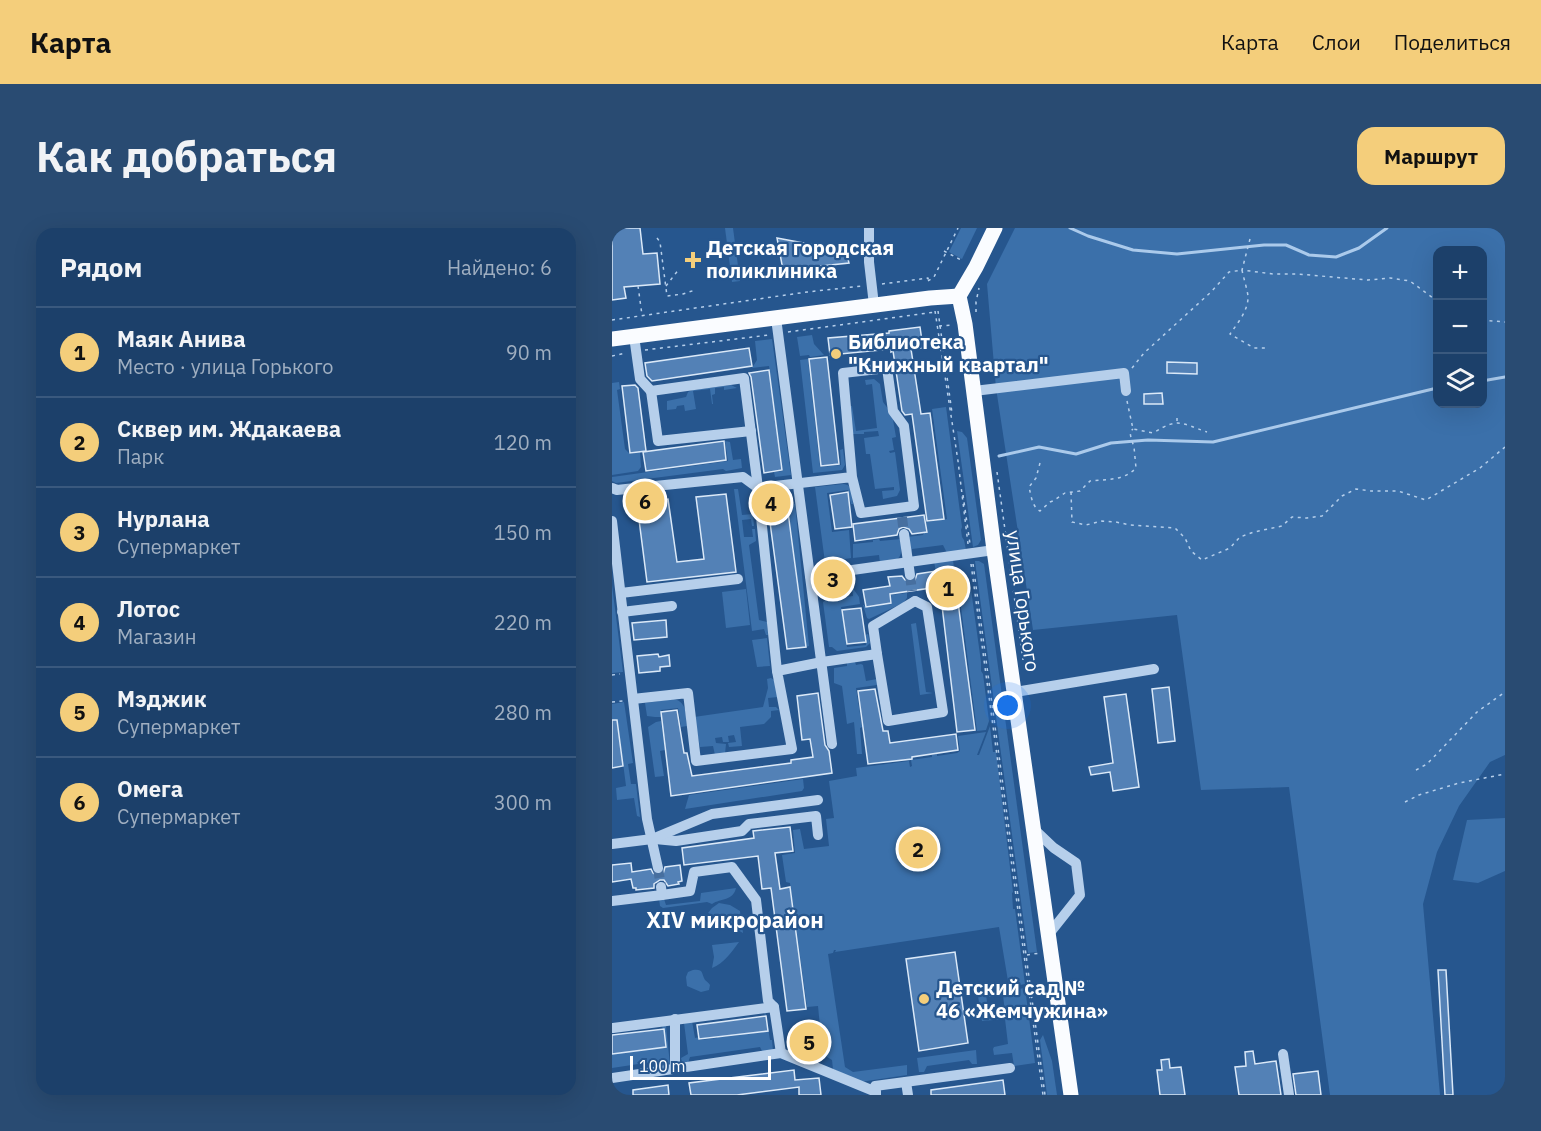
<!DOCTYPE html>
<html lang="ru">
<head>
<meta charset="utf-8">
<style>
  body { margin:0; font-family:"IBM Plex Sans",sans-serif; background:#294b72; color:#f1f3f6 }
  .controls { position:absolute; right:18px; top:18px; display:grid; overflow:hidden; border-radius:12px; box-shadow:0 6px 24px #0002 }
  .controls button { width:54px; height:54px; display:grid; place-items:center; padding:0; border:0; border-bottom:2px solid #3a597e; background:#1c406a; color:#f1f3f6; font:30px sans-serif }
  .scale { position:absolute; left:18px; bottom:15px; width:141px; box-sizing:border-box; padding-left:6px; border:3px solid #fff; border-top:0; font-size:16px; line-height:21px; white-space:nowrap; color:#fff; -webkit-text-stroke:4px #26568e; paint-order:stroke }
  .you { position:absolute; left:396px; top:478px; width:21px; height:21px; margin:-15px; border:4px solid #fff; border-radius:50%; background:#1a73e8; box-shadow:0 0 0 9px #1a73e833 }
  .badge { display:grid; place-items:center; width:39px; height:39px; border-radius:50%; background:#f4ce7b; color:#111; font-size:20px; font-weight:700 }
  .pin { position:absolute; translate:-50% -50%; border:3px solid #fff; box-shadow:0 2px 6px #0006 }
  .list { margin:0; padding:0; list-style:none }
  h2 { display:flex; justify-content:space-between; align-items:center; height:78px; margin:0; padding:0 24px; font-size:26px }
  h2 small { font-size:20px; font-weight:400; color:#a0afc1 }
  .list li { display:grid; grid-template-columns:39px 1fr auto; gap:18px; align-items:center; box-sizing:border-box; height:90px; padding:0 24px; border-top:2px solid #3a597e }
  .list b { display:block; font-size:22px; white-space:nowrap }
  .list p { margin:0; font-size:20px; white-space:nowrap; color:#a0afc1 }
  .list em { font-size:20px; font-style:normal; color:#a0afc1 }
  .icon { flex:none; width:33px; height:33px; fill:none; stroke:currentColor; stroke-width:2; stroke-linecap:round; stroke-linejoin:round }
  .map { position:relative; flex:none; width:893px; height:867px; overflow:hidden; border-radius:18px }
  header { display:flex; align-items:center; gap:36px; box-sizing:border-box; height:84px; padding:0 30px; background:#f4ce7b; color:#111 }
  header strong { font-size:28px }
  nav { display:flex; gap:33px; margin-inline-start:auto; font-size:21px }
  .intro { display:flex; align-items:center; justify-content:space-between; box-sizing:border-box; height:144px; padding:0 36px }
  h1 { margin:0; font-size:42px }
  .button { padding:15px 27px; border-radius:18px; background:#f4ce7b; color:#111; font-size:21px; font-weight:700 }
  main { display:flex; gap:36px; padding:0 36px }
  aside { flex:1; background:#1c406a; border-radius:18px; box-shadow:0 6px 24px #0002 }
  .map>svg:first-child { display:block }
</style>
</head>
<body>
<header>
<strong>Карта</strong>
<nav><a>Карта</a><a>Слои</a><a>Поделиться</a></nav>
</header>
<div class="intro"><h1>Как добраться</h1><a class="button">Маршрут</a></div>
<main>
<aside>
<h2>Рядом<small>Найдено: 6</small></h2>
<ul class="list">
<li><span class="badge">1</span><div><b>Маяк Анива</b><p>Место · улица Горького</p></div><em>90 m</em></li>
<li><span class="badge">2</span><div><b>Сквер им. Ждакаева</b><p>Парк</p></div><em>120 m</em></li>
<li><span class="badge">3</span><div><b>Нурлана</b><p>Супермаркет</p></div><em>150 m</em></li>
<li><span class="badge">4</span><div><b>Лотос</b><p>Магазин</p></div><em>220 m</em></li>
<li><span class="badge">5</span><div><b>Мэджик</b><p>Супермаркет</p></div><em>280 m</em></li>
<li><span class="badge">6</span><div><b>Омега</b><p>Супермаркет</p></div><em>300 m</em></li>
</ul>
</aside>
<div class="map">
<svg width="893" height="867" viewBox="0 0 893 867">
  <rect width="100%" height="100%" fill="#26568e"/>
  <g fill="#3b70aa" fill-rule="evenodd">
    <path d="M113,0H121L128,53L120,54Z"/>
    <path d="M349,0H365L350,31L337,24Z"/>
    <path d="M403,0H893V527L878,534L847,578L825,624L811,676L828,867H718L677,559L589,562L565,387L421,402L384,160L375,56ZM825,22H870V176H825Z"/>
    <path d="M200,107L202,116L212,127L198,129L197,127L188,128L185,109Z"/>
    <path d="M160,111L179,247L163,249L162,244L171,243L157,138L140,140L145,132L143,113Z"/>
    <path d="M196,131L208,239L229,237L228,222L231,221L233,237L230,242L201,245L188,132Z"/>
    <path d="M262,151L268,156L271,174L280,186L284,209L280,210L282,222L277,223L278,225L283,224L288,262L285,268L271,271L270,263L282,262V259L263,261L258,226H254L252,210L267,208L266,203L252,204V206H239L235,179L240,178L244,203L265,200L260,156L254,157L253,152Z"/>
    <path d="M7,154L8,161L5,162L13,221L18,226L28,224L29,239L26,243L0,247V155Z"/>
    <path d="M119,157L125,160L112,162V159L103,160V166L100,167L101,176H100L98,161L81,163L84,181L73,183L72,177L65,178L64,181L55,182V173L74,169L76,164L80,162Z"/>
    <path d="M334,179L350,299L349,302L350,309L352,312L354,322L335,325L331,317L300,321L299,326L295,309L311,307L312,305L316,304L314,294L335,291L320,181Z"/>
    <path d="M345,203L350,204L355,210L369,312L366,317L361,319Z"/>
    <path d="M113,213L118,214L121,232L129,231L130,240L114,243L111,241L4,255L0,253V249L116,233Z"/>
    <path d="M231,256C242,257 240,266 241,276H239L236,262L215,265L220,304L237,302L239,330L227,332L229,340L214,342L203,259Z"/>
    <path d="M122,261H126L130,287L141,286L142,298H140L139,291L130,292L132,309H141L140,301H143L144,313L137,317L147,392L155,394L156,407H154L152,401L140,403Z"/>
    <path d="M183,276L197,418L194,419L176,277Z"/>
    <path d="M267,311L268,313L289,311C290,332 289,332 268,335L267,327L241,330V316L261,314V312Z"/>
    <path d="M341,332L344,355L326,357L322,333Z"/>
    <path d="M363,333H367L372,336L425,724L416,725Z"/>
    <path d="M358,354L369,434V443L371,446L377,493L374,502L365,503L346,356Z"/>
    <path d="M0,357L11,444L0,445Z"/>
    <path d="M240,359L247,369L248,376L229,379L235,419L254,417L253,407L256,406L258,415L254,419L225,423L220,419H217L211,374L226,363L227,370L241,368Z"/>
    <path d="M134,361L138,397L114,400L110,364Z"/>
    <path d="M295,365V370L291,375L257,391L255,390L251,377H252L253,379L280,376L279,367Z"/>
    <path d="M304,395L314,464L321,465L308,467L299,396Z"/>
    <path d="M155,410L158,438L145,439L140,412Z"/>
    <path d="M243,434L244,437L249,436L251,437L254,453L265,451L269,471L267,472L265,457L244,460L250,499L248,500L250,526H245L242,494L235,496L230,458L222,455V440L235,438V435Z"/>
    <path d="M159,450L162,452L166,469L156,470L157,479H164L167,482L159,483V489L152,496L128,499L130,518L117,519L116,515L124,514L122,507L116,508L117,514H111L110,509L103,510L104,515L114,516L113,526L103,527L101,518L88,519L82,489L151,479L156,460L155,451Z"/>
    <path d="M62,471C75,474 74,487 75,498L69,499L66,480L49,482V489H43L35,488L33,475Z"/>
    <path d="M12,474L21,535L16,536L19,556H24L28,589L25,588L22,570L5,572L4,560L14,558L6,496H0V476Z"/>
    <path d="M49,493L53,522L48,523L52,548L43,549L36,499L44,494Z"/>
    <path d="M378,498L381,524H384L401,664L400,665L401,681H403L413,756L397,759L387,699L223,724L224,722H222L221,725L216,726L233,839L241,844L295,837V847L248,854L221,841L220,832L202,821L210,819L206,778L195,779L178,655L174,654L170,627L183,625L181,602L188,601L192,621L217,618L214,591L222,590L217,553L245,548L244,540L297,533L298,539L300,538L299,532L320,529V527L325,526V528L345,525L348,523L346,508L374,504L365,527H367Z"/>
    <path d="M191,551L192,560L190,563L73,581L77,567Z"/>
    <path d="M893,590V643L866,655L841,652L855,592Z"/>
    <path d="M124,660C121,673 109,670 100,676L95,674L51,680L48,678L47,671H52L54,677L88,673L89,665Z"/>
    <path d="M107,675L118,677L128,683L131,705L96,685L100,680Z"/>
    <path d="M127,714C119,725 112,735 100,740L102,729L100,717Z"/>
    <path d="M81,742C92,741 89,745 93,752C95,754 97,755 98,757L97,762L89,764L75,758L74,749L76,744Z"/>
    <path d="M413,760L423,835L402,838L400,825L382,827L381,821L382,819L396,816L393,791L370,793L366,768L374,767L377,787L393,785L391,767L377,769V765Z"/>
    <path d="M153,782L158,812H160L161,823H150L148,819L78,829L76,835L70,834L69,830L76,826L72,795L80,793L83,810L87,809L88,812L105,810V808L110,807L111,809L128,807L132,804L133,806L150,804L155,800L152,783Z"/>
    <path d="M50,797L54,798L58,837L50,838L46,833L0,840V824L53,817Z"/>
    <path d="M431,807L440,833L445,867H435L428,812Z"/>
    <path d="M364,822L365,836H360L357,832L315,838L312,844H307L305,830Z"/>
  </g>
  <g fill="none" stroke-linecap="round" stroke-linejoin="round">
    <g stroke="#abcaeb" stroke-width="3">
      <path d="M458,0L476,8L521,22L565,26L652,17H674L697,27L724,29L747,20L775,0"/>
      <path d="M870,153L893,149"/>
      <path d="M387,228L427,219L464,226L499,215L536,212L601,214L825,160"/>
    </g>
  </g>
  <g fill="#5381b6" stroke="#dbe9f8" stroke-width="1.5">
    <path d="M0,0H28L31,26L45,25L48,56L12,59L14,70L0,72Z"/>
    <path d="M165,10L234,23L237,35L171,42Z"/>
    <path d="M308,99L311,120L299,121L309,186L318,185L332,291L315,293L300,186L293,187L290,183L281,123L279,124V121L218,127L216,110L277,105V103Z"/>
    <path d="M137,120L140,138L40,153L35,148L33,135Z"/>
    <path d="M215,129L227,236L209,238L197,131Z"/>
    <path d="M555,134L585,135V146L555,145Z"/>
    <path d="M157,142L170,242L152,245L139,149L137,145Z"/>
    <path d="M23,157L26,160L34,223L18,225L10,158Z"/>
    <path d="M550,165L551,176H532V166Z"/>
    <path d="M112,213L114,232L34,243L31,224Z"/>
    <path d="M236,264L240,299L223,301L218,267Z"/>
    <path d="M114,266L124,344L35,354L25,276L56,271L65,334L92,331L84,269Z"/>
    <path d="M176,284L194,419L175,421L157,287Z"/>
    <path d="M312,287L315,304L300,306L297,301L291,299L287,301L285,307L243,313L241,296Z"/>
    <path d="M324,343L326,359L278,366L279,375L254,379L251,362L278,358L276,349L290,348L293,352L298,354L303,352L305,346Z"/>
    <path d="M344,359L363,502L345,504L328,361Z"/>
    <path d="M249,380L254,414L235,416L230,382Z"/>
    <path d="M54,392L55,409L22,412L20,395Z"/>
    <path d="M46,426L47,429L57,427L58,438L48,439V443L27,445L25,428Z"/>
    <path d="M557,459L563,513L546,515L540,461Z"/>
    <path d="M263,461L271,503H276L278,515L344,506L346,522L300,529V531L256,536L246,463Z"/>
    <path d="M206,465L213,517L217,523L220,545L59,568L49,484L65,482L72,525H75L80,548L179,535V532L201,529L198,511L190,512L185,468Z"/>
    <path d="M514,466L527,559L501,563L498,544L479,547L477,539L501,535L492,469Z"/>
    <path d="M0,492H5L11,538L0,540Z"/>
    <path d="M178,599L181,623L163,625L168,661L178,659L194,781L175,783L159,660L150,661L146,628L72,637L70,620L142,610L141,603Z"/>
    <path d="M19,635L20,644L39,641L41,645L44,647L51,646L53,639L68,637L70,653L66,654L67,656L56,658L52,652H48L42,656V660L24,662V660H21L19,651L0,654V637Z"/>
    <path d="M343,724L356,815L307,823L294,731Z"/>
    <path d="M826,742H834L841,867H833Z"/>
    <path d="M154,788L156,803L87,811L85,797Z"/>
    <path d="M52,801L54,819L0,826V807Z"/>
    <path d="M641,823L643,836L664,833L669,867H627L623,839L634,838L633,824Z"/>
    <path d="M557,831L558,840L569,839L573,867H548L545,842H550L549,832Z"/>
    <path d="M182,842L183,852L207,850L209,867H187V859L125,867H79L77,855Z"/>
    <path d="M706,843L709,867H684L681,846Z"/>
    <path d="M391,852L393,867H319V862Z"/>
    <path d="M56,857L57,867H21V862Z"/>
  </g>
  <g fill="none" stroke-linecap="round" stroke-linejoin="round">
    <g stroke="#476f9f" stroke-width="10" stroke-dasharray="10 5" stroke-linecap="butt">
      <path d="M290,289L292,306"/>
      <path d="M298,347L300,363"/>
      <path d="M46,640L49,659"/>
    </g>
    <g stroke="#b6cfeb" stroke-width="1.5" stroke-dasharray="3 4.5" stroke-linecap="butt">
      <path d="M45,10L48,14L55,68L71,66L83,62"/>
      <path d="M638,11L630,42L661,46H685L756,52L778,50L798,53L825,73"/>
      <path d="M332,23L349,32"/>
      <path d="M316,53L322,49L346,0"/>
      <path d="M270,56L316,50L317,56"/>
      <path d="M26,58L30,87"/>
      <path d="M54,58L67,41"/>
      <path d="M323,83L346,233L356,316"/>
      <path d="M326,83L340,185"/>
      <path d="M364,84V74L367,60"/>
      <path d="M0,92L195,64L250,58"/>
      <path d="M870,92L893,94"/>
      <path d="M327,98L341,97"/>
      <path d="M176,104L323,84"/>
      <path d="M33,122L157,107"/>
      <path d="M0,128L14,125"/>
      <path d="M520,140L532,125L599,64L617,44L630,42C631,48 637,67 636,71C635,84 625,96 618,106L642,120H653"/>
      <path d="M515,173L521,201L541,205C567,189 568,195 595,204"/>
      <path d="M565,193V186"/>
      <path d="M428,235L424,250L417,259C419,267 420,279 428,283L438,274L441,273L453,265L468,263L478,253C494,251 512,253 524,240L522,219L519,210L518,204L521,201"/>
      <path d="M385,244L411,432"/>
      <path d="M459,264L460,294L474,297L490,293L504,294L518,297L563,300L573,310L579,323L590,332L618,320L628,309L642,304L670,298L680,289L695,290L710,288L730,268L744,261L759,263H786L814,272L868,240L893,219"/>
      <path d="M351,267L358,316"/>
      <path d="M359,336L431,867"/>
      <path d="M361,336L433,867"/>
      <path d="M0,447L8,446"/>
      <path d="M0,474L11,473"/>
      <path d="M804,542L815,536L865,484L893,464"/>
      <path d="M793,574L807,567L847,555L893,546"/>
      <path d="M415,727L428,725"/>
    </g>
    <g stroke="#b6cfeb" stroke-width="10">
      <path d="M257,0V34L262,77"/>
      <path d="M164,90L220,516"/>
      <path d="M22,108L28,151L39,163L132,150L146,260L240,249L231,145L275,140L281,183L292,198L302,278L249,285L240,249"/>
      <path d="M39,163L46,213L139,203"/>
      <path d="M362,163L512,145L514,163"/>
      <path d="M0,260L5,262L14,261L131,249L146,260L165,443"/>
      <path d="M0,293L35,591L46,640"/>
      <path d="M292,306L298,347"/>
      <path d="M198,348L382,322"/>
      <path d="M9,365L126,351"/>
      <path d="M10,384L60,378"/>
      <path d="M265,426L261,398L303,373"/>
      <path d="M403,464L542,441"/>
      <path d="M21,471L76,465L84,533L180,521L165,443L210,434L265,426L276,493L331,484L315,379L303,373"/>
      <path d="M422,601L442,620L464,635L468,667L437,706"/>
      <path d="M43,611L64,613L130,603L137,596L204,588L206,607"/>
      <path d="M0,616L40,611L100,586L206,572"/>
      <path d="M50,667L78,663L82,644L120,639L144,672L156,773L162,779L169,825"/>
      <path d="M0,673L50,667L49,659"/>
      <path d="M63,791V841"/>
      <path d="M1,800L162,779"/>
      <path d="M671,826L677,867"/>
      <path d="M0,850L169,825L264,864"/>
      <path d="M294,854L296,867"/>
      <path d="M264,866L263,858L398,840"/>
    </g>
    <g stroke="#fafcff" stroke-width="15">
      <path d="M383,0L364,39L347,68L353,96L382,322L459,867"/>
      <path d="M0,111L318,70L347,68"/>
    </g>
  </g>
  <g fill="#f4ce7b" stroke="#26568e" stroke-width="2">
    <path d="M78 23h6v6h6v6h-6v6h-6v-6h-6v-6h6z"/>
    <circle cx="224" cy="126" r="6"/>
    <circle cx="312" cy="771" r="6"/>
  </g>
  <g text-anchor="middle" stroke-width="4.5" stroke-linejoin="round" paint-order="stroke">
    <g font-size="20" font-weight="bold" fill="#fff" stroke="#26568e" text-anchor="start">
      <text x="94" y="27">Детская городская<tspan x="94" dy="23">поликлиника</tspan></text>
      <text x="236" y="121">Библиотека<tspan x="236" dy="23">"Книжный квартал"</tspan></text>
      <text x="324" y="767">Детский сад №<tspan x="324" dy="23">46 «Жемчужина»</tspan></text>
    </g>
    <g font-size="20" fill="#fff" stroke="#26568e">
      <text transform="translate(411 373) rotate(82)" y="7">улица Горького</text>
    </g>
    <g font-size="22" font-weight="bold" fill="#fff" stroke="#26568e">
      <text x="123" y="700">XIV микрорайон</text>
    </g>
  </g>
</svg>
<div class="controls">
<button>+</button>
<button>−</button>
<button><svg class="icon" aria-label="layers" viewBox="0 0 24 24"><path d="M12 4l9 5-9 5-9-5zM3 14l9 5 9-5"/></svg></button>
</div>
<div class="scale">100 m</div>
<div class="you"></div>
<div class="pin badge" style="left:336px;top:360px">1</div>
<div class="pin badge" style="left:306px;top:621px">2</div>
<div class="pin badge" style="left:221px;top:351px">3</div>
<div class="pin badge" style="left:159px;top:275px">4</div>
<div class="pin badge" style="left:197px;top:814px">5</div>
<div class="pin badge" style="left:33px;top:273px">6</div>
</div>
</main>
</body>
</html>
